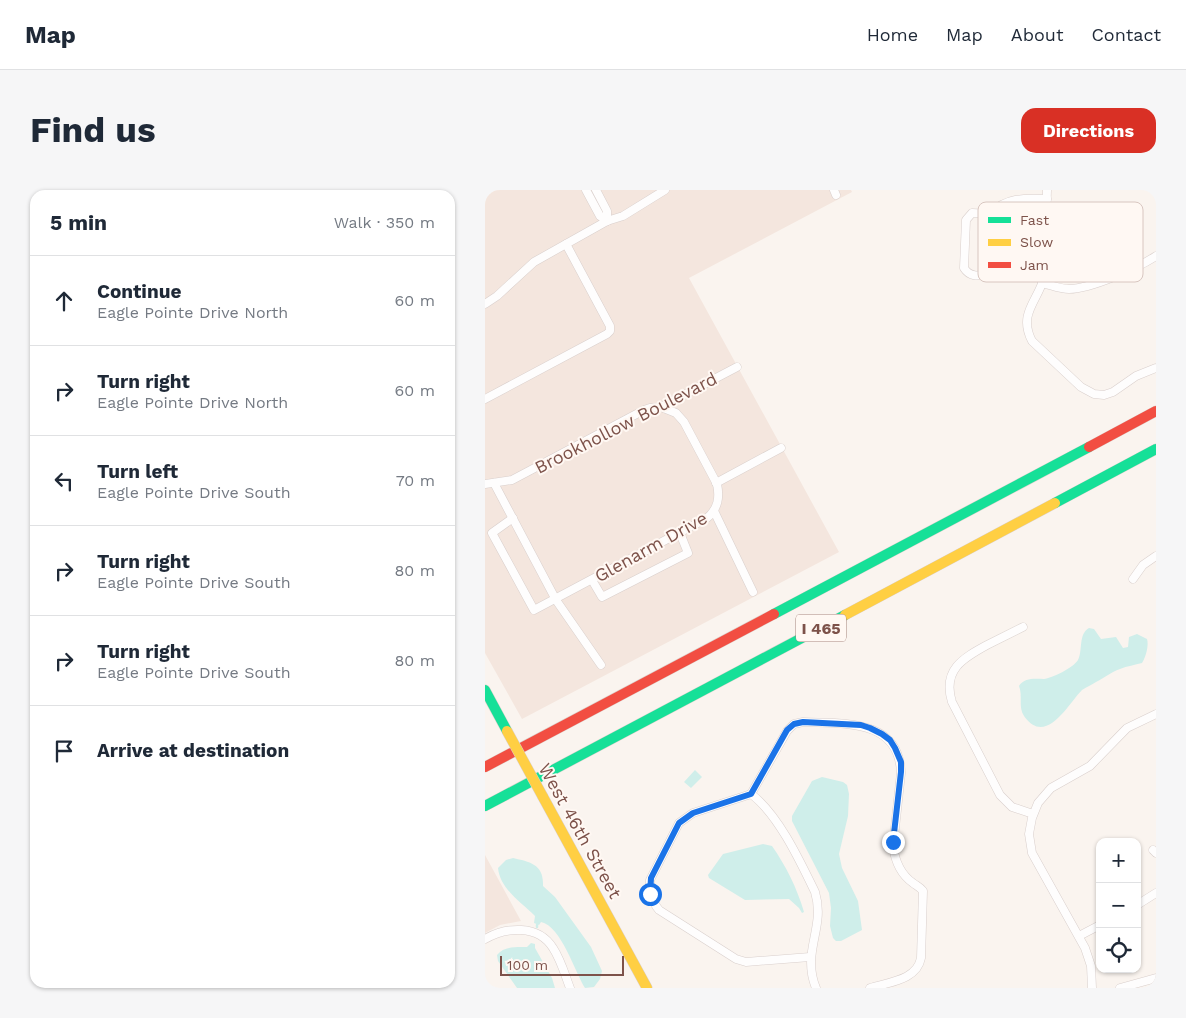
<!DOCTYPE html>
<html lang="en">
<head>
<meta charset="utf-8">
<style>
  body { margin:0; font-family:"Work Sans",sans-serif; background:#f6f6f7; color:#1f2937 }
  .controls { position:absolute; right:15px; bottom:15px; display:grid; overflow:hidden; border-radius:10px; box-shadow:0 1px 4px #0004 }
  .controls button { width:45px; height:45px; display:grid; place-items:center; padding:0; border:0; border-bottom:1px solid #e0e1e3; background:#fff; color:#1f2937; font:25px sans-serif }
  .scale { position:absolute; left:15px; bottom:12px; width:124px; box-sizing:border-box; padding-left:5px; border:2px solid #7d524a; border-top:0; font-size:14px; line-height:18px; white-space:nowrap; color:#7d524a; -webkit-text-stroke:4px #fff8f3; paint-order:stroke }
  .stop { position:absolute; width:15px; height:15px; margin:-11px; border:4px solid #1a73e8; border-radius:50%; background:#fff }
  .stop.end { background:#1a73e8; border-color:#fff; box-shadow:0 1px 5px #0008 }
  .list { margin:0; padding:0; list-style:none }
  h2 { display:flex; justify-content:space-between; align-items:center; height:65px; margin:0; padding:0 20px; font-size:21px }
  h2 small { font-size:16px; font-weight:400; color:#747a83 }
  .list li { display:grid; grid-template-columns:32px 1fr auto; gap:15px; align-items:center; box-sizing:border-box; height:90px; padding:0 20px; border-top:1px solid #e0e1e3 }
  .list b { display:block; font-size:19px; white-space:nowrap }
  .list p { margin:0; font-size:16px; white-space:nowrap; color:#747a83 }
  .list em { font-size:16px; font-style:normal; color:#747a83 }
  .icon { flex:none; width:28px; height:28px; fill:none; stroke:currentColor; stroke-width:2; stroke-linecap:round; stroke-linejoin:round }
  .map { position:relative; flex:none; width:671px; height:798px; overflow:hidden; border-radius:15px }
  header { display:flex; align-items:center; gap:30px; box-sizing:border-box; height:70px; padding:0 25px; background:#fff; border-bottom:1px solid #e0e1e3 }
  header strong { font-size:24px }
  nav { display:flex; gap:28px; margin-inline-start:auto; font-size:18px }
  .intro { display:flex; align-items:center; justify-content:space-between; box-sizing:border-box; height:120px; padding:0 30px }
  h1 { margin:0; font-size:35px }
  .button { padding:12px 22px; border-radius:15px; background:#d93025; color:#fff; font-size:18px; font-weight:700 }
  main { display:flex; gap:30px; padding:0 30px }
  aside { flex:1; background:#fff; border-radius:15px; box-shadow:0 1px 4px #0004 }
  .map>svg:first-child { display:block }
</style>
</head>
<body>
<header>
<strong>Map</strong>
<nav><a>Home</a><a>Map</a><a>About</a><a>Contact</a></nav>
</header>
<div class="intro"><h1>Find us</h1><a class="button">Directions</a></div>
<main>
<aside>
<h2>5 min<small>Walk · 350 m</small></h2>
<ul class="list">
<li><svg class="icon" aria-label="ahead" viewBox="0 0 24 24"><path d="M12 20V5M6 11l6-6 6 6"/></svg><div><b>Continue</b><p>Eagle Pointe Drive North</p></div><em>60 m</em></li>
<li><svg class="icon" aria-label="right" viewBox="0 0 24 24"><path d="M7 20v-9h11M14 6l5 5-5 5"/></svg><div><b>Turn right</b><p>Eagle Pointe Drive North</p></div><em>60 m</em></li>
<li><svg class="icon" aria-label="left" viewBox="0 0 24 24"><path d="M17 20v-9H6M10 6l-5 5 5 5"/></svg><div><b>Turn left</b><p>Eagle Pointe Drive South</p></div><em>70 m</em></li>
<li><svg class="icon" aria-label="right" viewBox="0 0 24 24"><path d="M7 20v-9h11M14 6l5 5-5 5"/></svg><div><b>Turn right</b><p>Eagle Pointe Drive South</p></div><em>80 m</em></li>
<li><svg class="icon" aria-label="right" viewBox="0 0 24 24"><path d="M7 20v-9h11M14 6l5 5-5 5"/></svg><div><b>Turn right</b><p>Eagle Pointe Drive South</p></div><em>80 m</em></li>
<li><svg class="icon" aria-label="arrive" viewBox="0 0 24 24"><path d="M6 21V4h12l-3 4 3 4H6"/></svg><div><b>Arrive at destination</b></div></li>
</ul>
</aside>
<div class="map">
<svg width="671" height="798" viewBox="0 0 671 798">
  <rect width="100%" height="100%" fill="#faf4ef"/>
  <g fill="#f4e6de">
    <path d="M0,0H366L367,2L204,88L354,362L37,529L0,463Z"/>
    <path d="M0,665L36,731L15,735L0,743Z"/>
  </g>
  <g fill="#cfeeea">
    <path d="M604,438L609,439L616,449L631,447L638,458L643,457L644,447L652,444L662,449C664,455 661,467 657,473C650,475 642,476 635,479C626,482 619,488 611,492C607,495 601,497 597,500C583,514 561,557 539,526C533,517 538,506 534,496C540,487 550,489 559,489C567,488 588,478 593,470C598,461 593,444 604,438Z"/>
    <path d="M210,580L217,587L206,598L199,592Z"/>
    <path d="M337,587L358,592L362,595L364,604L363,626L354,664L357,678L373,711L377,740L356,751H351L348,748L345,736L346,718L344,703L307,631V626L327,591Z"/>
    <path d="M278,654L287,656C301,676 312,698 319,722L317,723L314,718L304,709L260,710L224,688L223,685L238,664Z"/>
    <path d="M28,668C45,672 59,674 58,696L70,707L106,757L117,781L115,789L109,797L100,798C90,782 76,736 56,732L54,735L49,733L50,726C36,712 15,699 13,678L21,670Z"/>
    <path d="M46,753L50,754V758L67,788L70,798H32L13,771L12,765C19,756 31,757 42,757Z"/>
  </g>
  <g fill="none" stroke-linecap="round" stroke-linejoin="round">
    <path stroke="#cfeeea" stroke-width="2.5" d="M52,737V735"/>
    <g stroke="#d9cfcc" stroke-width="9">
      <g id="street">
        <path d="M101,0L115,26L122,31"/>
        <path d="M111,0L122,21V31"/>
        <path d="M349,0L351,5"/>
        <path d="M562,0L559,88C552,112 533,124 547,151L596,197L609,204L619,205L628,202L651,186L671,178"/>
        <path d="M487,23L505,24L503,78L501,82C494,88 484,86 479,78L481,30Z"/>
        <path d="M505,24C521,7 541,8 562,9"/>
        <path d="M557,93C566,95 575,99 584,99C605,99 653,78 671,66"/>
        <path d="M0,114L12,106L49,72L122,31L138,26L180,0"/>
        <path d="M0,209L122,144L125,141V136L81,54"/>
        <path d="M9,293L71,410L116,475"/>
        <path d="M231,293L296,258"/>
        <path d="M0,294L27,290L159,220L165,218L176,217L252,177"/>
        <path d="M229,321L268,402"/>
        <path d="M28,328L7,343L49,420L222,328C233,319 235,308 232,294L199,232L191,223L176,217"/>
        <path d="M648,389L658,375L671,366"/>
        <path d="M107,390L117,407L203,363L195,343"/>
        <path d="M538,437C526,443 514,449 502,455C478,468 457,480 467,512L515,605L527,617L548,624"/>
        <path d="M266,604L302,541L309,534L318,532C358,534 414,528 416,583L408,656C410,671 415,684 428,693C432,696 435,697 438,701L436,768C432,790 404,792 385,798"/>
        <path d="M266,604L208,623L194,633L165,690V704L171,716L174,720L251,769L261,772L325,767"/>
        <path d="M266,604C293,624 315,671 330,702C341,738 316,761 331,798"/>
        <path d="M668,660L671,663"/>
        <path d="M652,715L671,703"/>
        <path d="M594,746L615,735"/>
        <path d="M0,749C21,737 53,734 68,758C76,770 80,785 85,798"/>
        <path d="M607,798L606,776L600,758L547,663L544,644L547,628L553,613L566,598L605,576L642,538L671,524"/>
        <path d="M635,798L671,788"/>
      </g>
    </g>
    <g stroke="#dbd0cc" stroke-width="11">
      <g id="fast">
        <path d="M570,313L671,259"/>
        <path d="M289,424L604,257"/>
        <path d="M0,500L22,541"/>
        <path d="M0,616L360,425"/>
      </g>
    </g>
    <g stroke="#dbd0cc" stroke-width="11">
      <g id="slow">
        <path d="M360,425L570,313"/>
        <path d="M58,607L162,798"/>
      </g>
    </g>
    <g stroke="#dbd0cc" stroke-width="11">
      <g id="jam">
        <path d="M604,257L671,221"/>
        <path d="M0,577L289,424"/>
      </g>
    </g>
    <use href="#street" stroke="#fefdfd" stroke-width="8"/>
    <use href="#fast" stroke="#16e098" stroke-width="10"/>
    <use href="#slow" stroke="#ffcf43" stroke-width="10"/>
    <use href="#jam" stroke="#f24e42" stroke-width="10"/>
    <g stroke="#dbd0cc" stroke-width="11" stroke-linecap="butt">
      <path id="slow-bridge" d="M22,541L58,607"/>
    </g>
    <use href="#slow-bridge" stroke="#ffcf43" stroke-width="10"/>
  </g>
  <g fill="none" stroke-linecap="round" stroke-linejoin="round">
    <path stroke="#1a73e8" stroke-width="6" d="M165,704L166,688L194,633L208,623L266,604L302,540L309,534L318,532L376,535L385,538L397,544L405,550L410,558L416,572V582L408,652"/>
  </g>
  <g text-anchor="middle" stroke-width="4" stroke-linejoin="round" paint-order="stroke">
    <rect fill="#fff8f3" stroke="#a4847d" stroke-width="1" x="311" y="424.5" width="50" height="27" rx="4"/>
    <g font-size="16" font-weight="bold" fill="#7d524a">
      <text x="336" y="444">I 465</text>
    </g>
    <g font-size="18" fill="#7d524a" stroke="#fff8f3">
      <text transform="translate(141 233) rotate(-27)" y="6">Brookhollow Boulevard</text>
      <text transform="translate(166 357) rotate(-29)" y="6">Glenarm Drive</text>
      <text transform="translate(95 641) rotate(61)" y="6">West 46th Street</text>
    </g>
  </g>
  <rect x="493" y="12" width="165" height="80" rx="8" fill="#fff8f3" stroke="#d8c6c0" stroke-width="1"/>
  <rect x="503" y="27" width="23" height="6" fill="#16e098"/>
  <rect x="503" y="49" width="23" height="7" fill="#ffcf43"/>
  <rect x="503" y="72" width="23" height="6" fill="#f24e42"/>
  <g font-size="14" fill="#7d524a">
    <text x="535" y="35">Fast</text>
    <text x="535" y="57">Slow</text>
    <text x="535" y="80">Jam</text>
  </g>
</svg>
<div class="controls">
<button>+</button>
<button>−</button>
<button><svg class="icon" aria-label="locate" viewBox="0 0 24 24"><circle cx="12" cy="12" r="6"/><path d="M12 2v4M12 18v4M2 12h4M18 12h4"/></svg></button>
</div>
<div class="scale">100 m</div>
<div class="stop" style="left:165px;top:704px"></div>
<div class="stop end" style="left:408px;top:652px"></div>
</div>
</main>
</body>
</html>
